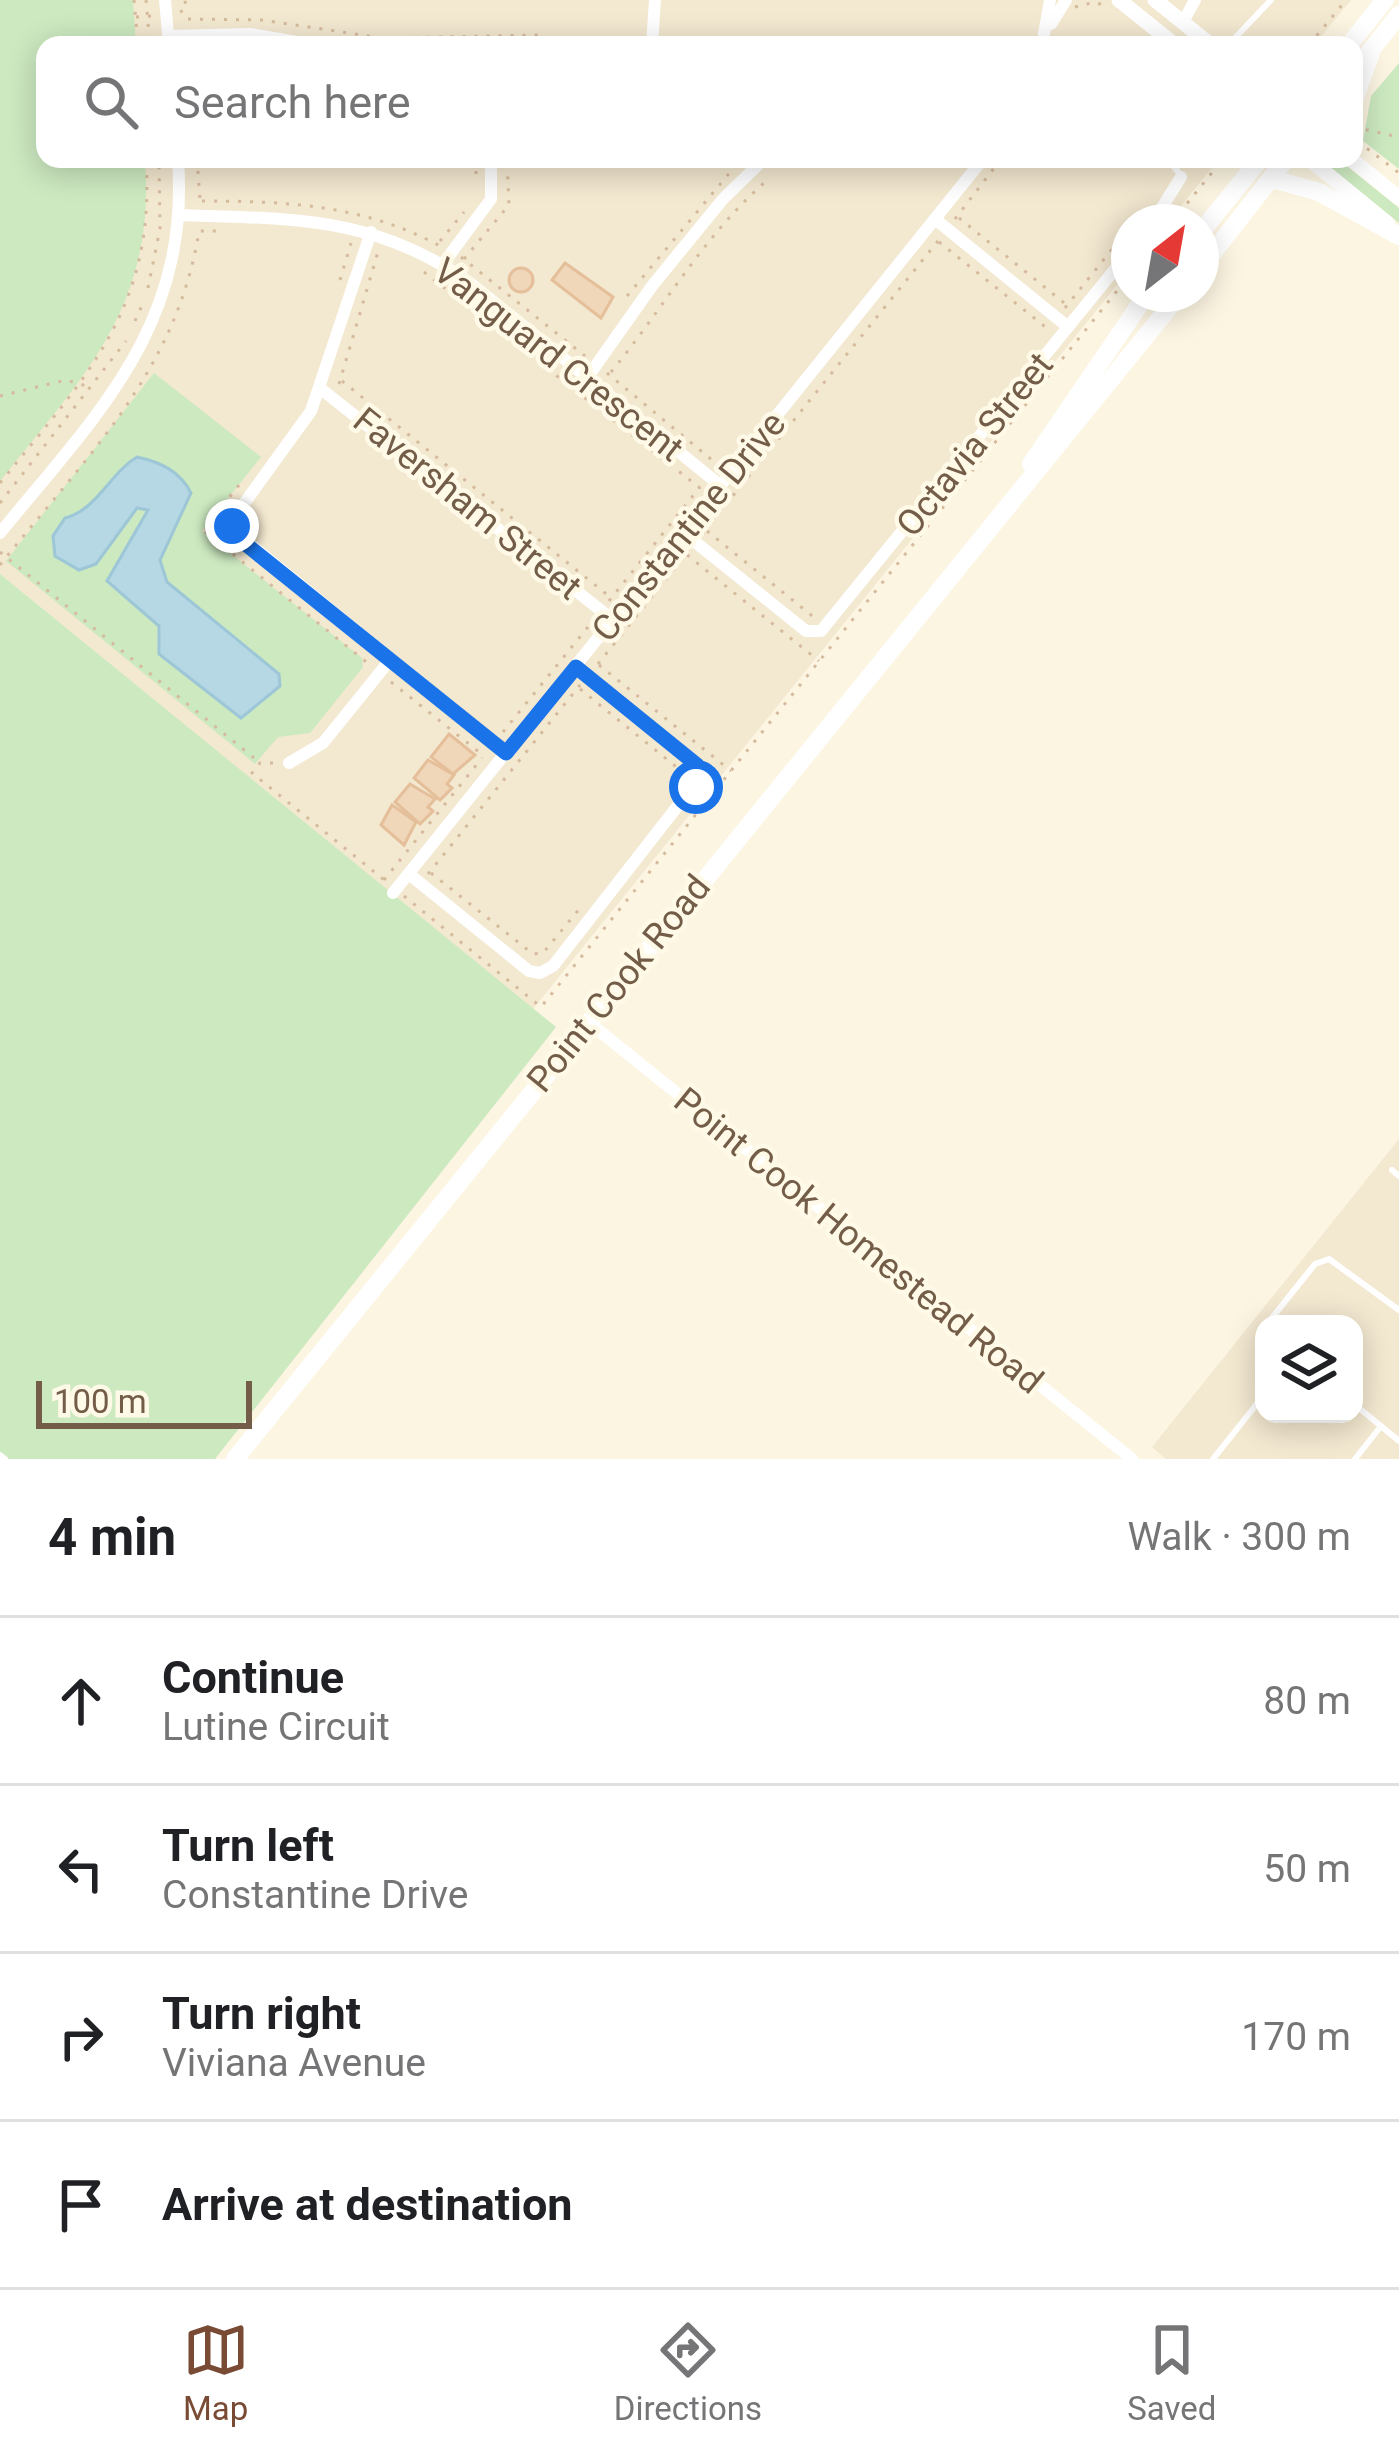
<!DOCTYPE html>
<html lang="en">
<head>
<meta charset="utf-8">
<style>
  body { margin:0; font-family:Roboto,sans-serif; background:#f6f6f6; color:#202124 }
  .controls { position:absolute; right:36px; bottom:36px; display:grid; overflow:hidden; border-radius:24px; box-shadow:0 6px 30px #0003 }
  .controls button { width:108px; height:108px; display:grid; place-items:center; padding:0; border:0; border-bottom:3px solid #e0e0e0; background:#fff; color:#202124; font:60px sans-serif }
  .compass { position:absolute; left:1111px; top:204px; width:108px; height:108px; border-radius:50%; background:#fff; box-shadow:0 6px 30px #0003; rotate:31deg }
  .scale { position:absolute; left:36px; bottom:30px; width:216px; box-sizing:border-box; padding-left:12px; border:6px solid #735d48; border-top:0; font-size:33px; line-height:42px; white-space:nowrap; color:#735d48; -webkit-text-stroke:9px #fff9e7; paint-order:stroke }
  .stop { position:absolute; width:36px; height:36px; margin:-27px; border:9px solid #1a73e8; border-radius:50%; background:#fff }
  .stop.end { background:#1a73e8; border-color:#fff; box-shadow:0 3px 12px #0008 }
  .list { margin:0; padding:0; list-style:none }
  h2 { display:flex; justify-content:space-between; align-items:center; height:156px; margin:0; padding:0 48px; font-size:51px }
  h2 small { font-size:39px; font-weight:400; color:#757577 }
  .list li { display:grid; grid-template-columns:78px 1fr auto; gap:36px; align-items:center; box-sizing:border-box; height:168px; padding:0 48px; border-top:3px solid #e0e0e0 }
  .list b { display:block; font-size:45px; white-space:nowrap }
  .list p { margin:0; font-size:39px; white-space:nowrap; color:#757577 }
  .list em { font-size:39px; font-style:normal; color:#757577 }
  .icon { flex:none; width:66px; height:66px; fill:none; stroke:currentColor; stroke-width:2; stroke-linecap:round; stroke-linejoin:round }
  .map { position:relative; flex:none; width:1399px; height:1459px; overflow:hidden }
  .search { position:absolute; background:#fff; box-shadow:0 6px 30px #0003; left:36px; right:36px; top:36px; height:132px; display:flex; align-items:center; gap:30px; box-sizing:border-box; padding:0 42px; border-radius:24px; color:#757577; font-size:45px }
  .sheet { height:828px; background:#fff }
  nav { display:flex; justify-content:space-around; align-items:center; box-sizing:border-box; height:168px; border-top:3px solid #e0e0e0; background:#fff; font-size:33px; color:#757577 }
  nav a { display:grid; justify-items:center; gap:6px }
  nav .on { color:#794b34 }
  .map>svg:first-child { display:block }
</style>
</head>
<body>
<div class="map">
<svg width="1399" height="1459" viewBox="0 0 1399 1459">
  <rect width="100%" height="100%" fill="#fcf5e2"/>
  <g fill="#f3e8d0" fill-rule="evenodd">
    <path d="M0,0H1351L1314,45H45V159H1219L1168,222H1129V270L533,1009L0,574Z"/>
    <path d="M1399,1139V1459H1166L1152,1447ZM1264,1324H1354V1414H1264Z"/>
  </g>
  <g fill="#cce9c0">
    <path d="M0,0H133L136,45H45V159H145C156,306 85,374 0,481Z"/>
    <path d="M1399,63V169L1363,141L1371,96Z"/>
    <path d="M1320,159H1338L1399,208V223Z"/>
    <path d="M154,373L261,457L202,531L362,658L363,667L310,733L278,737L255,764L6,561Z"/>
    <path d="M0,574L556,1027L215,1459H0Z"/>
  </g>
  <path fill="#b6d8e5" stroke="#9dc6d7" stroke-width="3" d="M137,457C160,462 180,471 191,493L160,560L167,582L279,674L280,686L241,718L159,654V626L107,581L148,510L137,508L96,564L79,570L55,556L53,536L65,518C97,510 110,473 137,457Z"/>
  <g fill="#f1d7b9" stroke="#e4bf9a" stroke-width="3">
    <path d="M565,263L613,297L601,318L552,280Z"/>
    <circle cx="521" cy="280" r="12"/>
    <path d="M449,734L475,755L453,774L431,757Z"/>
    <path d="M428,760L454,775L447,784L452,788L440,800L414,778Z"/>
    <path d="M410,784L435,799L428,807L433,811L420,824L395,802Z"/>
    <path d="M392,805L416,822L404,845L381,825Z"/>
  </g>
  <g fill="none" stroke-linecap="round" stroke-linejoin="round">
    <g stroke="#d6ba9d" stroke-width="3" stroke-dasharray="3 9" stroke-linecap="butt">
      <path d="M134,0L138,45"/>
      <path d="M146,0L150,45"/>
      <path d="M1075,7L1095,2L1105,6"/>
      <path d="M180,12L186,9L185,0"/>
      <path d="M136,17L153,16"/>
      <path d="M188,19L262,20L382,38L538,35"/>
      <path d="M1309,45L1346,0"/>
      <path d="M1354,127L1399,137"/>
      <path d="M1358,128L1360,143L1399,173"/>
      <path d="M197,159L200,199"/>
      <path d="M476,159V177"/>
      <path d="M202,201C288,201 365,205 442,247"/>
      <path d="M959,218L1068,306"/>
      <path d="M955,219L1001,159"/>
      <path d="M1134,222L1144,209"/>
      <path d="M1172,222L1223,159"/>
      <path d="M440,241L464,212"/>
      <path d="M939,242L1048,329"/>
      <path d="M461,257L585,356"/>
      <path d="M464,259L509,205L507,159"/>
      <path d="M424,272L700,488"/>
      <path d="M340,280L351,243"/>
      <path d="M148,288L160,229L159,159"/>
      <path d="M627,296L732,170"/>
      <path d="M1065,308L1129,228"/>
      <path d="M135,321L143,303"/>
      <path d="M611,372C663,309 702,238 764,183"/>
      <path d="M607,373L718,465"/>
      <path d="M342,381L610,597"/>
      <path d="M339,384L378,252"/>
      <path d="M0,396L66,380L90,387"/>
      <path d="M0,483C87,375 156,308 146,159"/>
      <path d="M239,485L203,530L370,665"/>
      <path d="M0,503L126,341"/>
      <path d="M707,531L816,619"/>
      <path d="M703,533L938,241"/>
      <path d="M0,552L259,762"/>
      <path d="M687,555L819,661"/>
      <path d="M0,565C85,458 177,371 199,231H223"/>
      <path d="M609,601L700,487"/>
      <path d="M598,664L686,554"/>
      <path d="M599,665L731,771"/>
      <path d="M391,682L484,756"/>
      <path d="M580,689L685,774"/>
      <path d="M503,732L592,622"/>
      <path d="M273,763H260L252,773L388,883"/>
      <path d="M431,873L533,954L543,953L581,907"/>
      <path d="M428,874L580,685"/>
      <path d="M384,880L482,758"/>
      <path d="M404,896L541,1007L1129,276"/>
    </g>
    <g stroke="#fff" stroke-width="6">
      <path d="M1233,40L1271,0"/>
      <path d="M1167,159L1180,174"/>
      <path d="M1392,1170L1399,1176"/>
      <path d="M1267,1324L1315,1264L1329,1259L1399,1310"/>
      <path d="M1354,1404L1399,1441"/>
      <path d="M0,1455L5,1459"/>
      <path d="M1213,1459L1264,1395"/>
      <path d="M1355,1459L1381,1426"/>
    </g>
    <g stroke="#fff" stroke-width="12">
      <path d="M165,0L169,45"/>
      <path d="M1183,22L1195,0"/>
      <path d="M1051,24L1066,0"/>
      <path d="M168,36L250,34L315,45"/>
      <path d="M652,45L655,0"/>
      <path d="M1042,45L1050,0"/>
      <path d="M180,215C293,219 377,215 474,286L721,486"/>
      <path d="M935,219L1068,327"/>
      <path d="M1153,222L1181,177"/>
      <path d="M371,232L311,411L238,512L233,530L506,753"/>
      <path d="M443,264L491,199V159"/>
      <path d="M587,378L652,286L723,199L764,159"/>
      <path d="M321,389L613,620"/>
      <path d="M0,533C98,413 190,326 178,159"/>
      <path d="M684,533L806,631H821L1129,252"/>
      <path d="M289,763L323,743L390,660"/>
      <path d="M409,874L529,971L540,973L553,966L701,776L693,761L576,667"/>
      <path d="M393,893L983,159"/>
      <path d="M587,1021L1132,1459"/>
    </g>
    <g stroke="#fff" stroke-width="15">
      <path d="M1119,0L1175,45"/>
      <path d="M1155,0L1211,45"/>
      <path d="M1309,159L1387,223"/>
      <path d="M1351,159L1399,198"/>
    </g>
    <g stroke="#fff" stroke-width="18">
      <path d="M1349,45L1385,0"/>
      <path d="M1354,71L1399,15"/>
      <path d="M1354,100L1371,53"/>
      <path d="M1272,179L1319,192L1399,236"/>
      <path d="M1201,232L1260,159"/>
      <path d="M1201,268L1286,159"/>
      <path d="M1031,464L1147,294"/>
      <path d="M235,1459L1180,294"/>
    </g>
  </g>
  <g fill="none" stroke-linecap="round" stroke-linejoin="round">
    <path stroke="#1a73e8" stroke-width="15" d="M232,526L238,538L506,753L576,667L697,765L701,776L696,787"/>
  </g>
  <g text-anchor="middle" stroke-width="9" stroke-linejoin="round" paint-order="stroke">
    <g font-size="36" fill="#735d48" stroke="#fff9e7">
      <text transform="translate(559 359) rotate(38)" y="13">Vanguard Crescent</text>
      <text transform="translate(974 444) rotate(-51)" y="13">Octavia Street</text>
      <text transform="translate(468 503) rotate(39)" y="13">Faversham Street</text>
      <text transform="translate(688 526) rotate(-51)" y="13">Constantine Drive</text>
      <text transform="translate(618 983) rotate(-51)" y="13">Point Cook Road</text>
      <text transform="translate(859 1240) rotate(39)" y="13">Point Cook Homestead Road</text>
    </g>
  </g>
</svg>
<div class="controls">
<button><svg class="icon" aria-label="layers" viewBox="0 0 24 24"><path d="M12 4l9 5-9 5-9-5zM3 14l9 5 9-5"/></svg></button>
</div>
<svg class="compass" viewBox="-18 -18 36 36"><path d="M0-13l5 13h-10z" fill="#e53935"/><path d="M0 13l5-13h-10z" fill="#757577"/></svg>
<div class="scale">100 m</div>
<div class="stop" style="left:696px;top:787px"></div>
<div class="stop end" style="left:232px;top:526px"></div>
<div class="search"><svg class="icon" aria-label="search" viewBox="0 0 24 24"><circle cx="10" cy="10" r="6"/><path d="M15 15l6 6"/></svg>Search here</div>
</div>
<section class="sheet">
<h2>4 min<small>Walk · 300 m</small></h2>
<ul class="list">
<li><svg class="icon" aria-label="ahead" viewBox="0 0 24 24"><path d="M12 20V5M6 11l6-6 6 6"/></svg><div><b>Continue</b><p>Lutine Circuit</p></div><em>80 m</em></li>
<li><svg class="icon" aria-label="left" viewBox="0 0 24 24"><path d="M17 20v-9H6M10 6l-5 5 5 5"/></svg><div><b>Turn left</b><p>Constantine Drive</p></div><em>50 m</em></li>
<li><svg class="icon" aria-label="right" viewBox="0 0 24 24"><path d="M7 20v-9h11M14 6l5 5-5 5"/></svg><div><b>Turn right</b><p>Viviana Avenue</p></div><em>170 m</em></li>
<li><svg class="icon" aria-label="arrive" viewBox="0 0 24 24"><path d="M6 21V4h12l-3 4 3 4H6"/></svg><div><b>Arrive at destination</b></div></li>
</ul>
</section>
<nav>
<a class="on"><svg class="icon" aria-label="map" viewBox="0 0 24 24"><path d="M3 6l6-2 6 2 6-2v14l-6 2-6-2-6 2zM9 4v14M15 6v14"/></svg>Map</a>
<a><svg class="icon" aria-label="directions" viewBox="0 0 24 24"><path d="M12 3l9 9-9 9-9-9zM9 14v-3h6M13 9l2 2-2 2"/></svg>Directions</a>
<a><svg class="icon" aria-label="saved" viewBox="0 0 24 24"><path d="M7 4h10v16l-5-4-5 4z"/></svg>Saved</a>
</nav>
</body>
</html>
